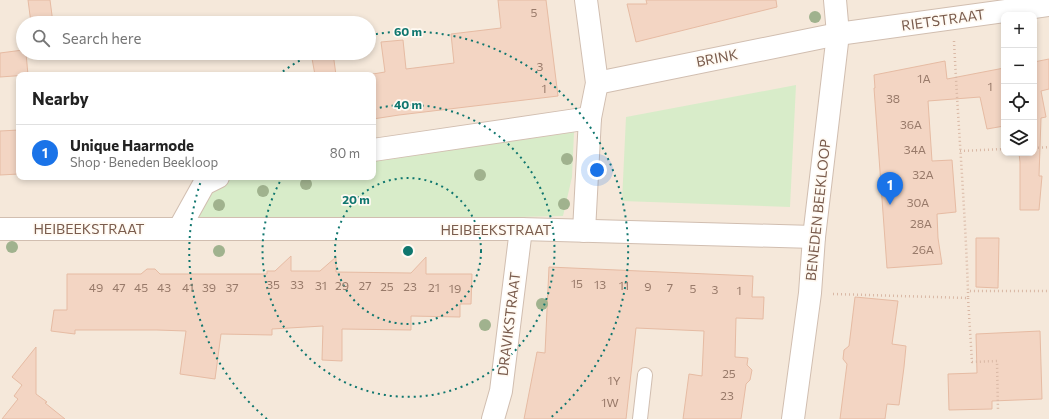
<!DOCTYPE html>
<html lang="en">
<head>
<meta charset="utf-8">
<style>
  body { margin:0; font-family:Commissioner,sans-serif; background:#f2f2f2; color:#222 }
  .controls { position:absolute; right:12px; top:12px; display:grid; overflow:hidden; border-radius:8px; box-shadow:0 2px 6px #0003 }
  .controls button { width:36px; height:36px; display:grid; place-items:center; padding:0; border:0; border-bottom:1px solid #e0e0e0; background:#fff; color:#222; font:20px sans-serif }
  .you { position:absolute; left:597px; top:170px; width:14px; height:14px; margin:-10px; border:3px solid #fff; border-radius:50%; background:#1a73e8; box-shadow:0 0 0 6px #1a73e833 }
  .badge { display:grid; place-items:center; width:26px; height:26px; border-radius:50%; background:#1a73e8; color:#fff; font-size:13px; font-weight:700 }
  .pin { position:absolute; translate:-50% -33px; filter:drop-shadow(0 1px 2px #0008) }
  .pin::after { content:''; position:absolute; top:21px; width:14px; height:12px; background:inherit; clip-path:polygon(0 0,100% 0,50% 100%) }
  .list { margin:0; padding:0; list-style:none }
  h2 { display:flex; justify-content:space-between; align-items:center; height:52px; margin:0; padding:0 16px; font-size:17px }
  h2 small { font-size:13px; font-weight:400; color:#767676 }
  .list li { display:grid; grid-template-columns:26px 1fr auto; gap:12px; align-items:center; box-sizing:border-box; height:56px; padding:0 16px; border-top:1px solid #e0e0e0 }
  .list b { display:block; font-size:15px; white-space:nowrap }
  .list p { margin:0; font-size:13px; white-space:nowrap; color:#767676 }
  .list em { font-size:13px; font-style:normal; color:#767676 }
  .icon { flex:none; width:22px; height:22px; fill:none; stroke:currentColor; stroke-width:2; stroke-linecap:round; stroke-linejoin:round }
  .map { position:relative; flex:none; width:1049px; height:419px; overflow:hidden }
  .search { position:absolute; background:#fff; box-shadow:0 2px 6px #0003; left:16px; top:16px; width:360px; height:44px; display:flex; align-items:center; gap:10px; box-sizing:border-box; padding:0 14px; border-radius:22px; color:#767676; font-size:15px }
  .panel { position:absolute; background:#fff; box-shadow:0 2px 6px #0003; left:16px; top:72px; width:360px; height:108px; border-radius:8px }
  .map>svg:first-child { display:block }
</style>
</head>
<body>
<div class="map">
<svg width="1049" height="419" viewBox="0 0 1049 419">
  <rect width="100%" height="100%" fill="#fdf6ec"/>
  <path fill="#f5e8da" fill-rule="evenodd" d="M0,0H1049V419H0ZM1004,15H1034V153H1004ZM23,23H369V53H23ZM19,75H373V177H19Z"/>
  <g fill="#d8ecc9">
    <path d="M796,85L790,207L622,201L626,117Z"/>
    <path d="M574,132L572,177L563,216L190,224L207,186L229,177H373V158L494,144Z"/>
  </g>
  <g fill="#f3d5c3" stroke="#e6bba3">
    <path d="M28,0H50L53,23H31Z"/>
    <path d="M498,0H546L558,96L399,115L373,119V74L385,72L381,42L403,40L406,69L454,63L451,34L501,28Z"/>
    <path d="M646,0H776L777,7L636,42L627,4H647Z"/>
    <path d="M23,50V53H26L28,75L0,77V53Z"/>
    <path d="M311,53H333L336,75H315Z"/>
    <path d="M1049,59V89L1041,91L1046,117L1041,118L1039,176H1042L1039,210H1020V162L1019,153H1034V62Z"/>
    <path d="M945,61L947,79L1004,68V126L987,129L980,97L928,101L932,161L952,160L956,212L937,214L938,238L942,264L887,268L874,88H875L874,75Z"/>
    <path d="M19,130V174L0,175V131Z"/>
    <path d="M976,238H999L998,288L976,287Z"/>
    <path d="M291,256V271H320L336,257V272L411,273L426,257V274H472L471,304H460V317L411,316V330L342,329V361L322,360L323,326L272,329V335L221,334L215,379L180,374L186,331L157,330H75V334L51,331L54,310H67V274H141L147,269H155L160,274H267V271H275Z"/>
    <path d="M549,267L753,276L752,297H764L763,319L736,318L735,357L748,358L747,365L752,370L750,380L746,384L741,419H683L689,374L702,376L704,331L636,328L626,419H524L537,352L545,353Z"/>
    <path d="M855,297L898,301L892,344L906,346L904,367L899,405L887,404L885,419H840L847,364L843,359L844,350L849,346Z"/>
    <path d="M1040,331L1042,399L992,401V409L949,410L948,374L977,373L976,334Z"/>
    <path d="M36,347V394L47,402L45,403L65,419H2L18,399L14,396L22,385L12,377Z"/>
  </g>
  <g fill="none" stroke-linecap="round" stroke-linejoin="round">
    <g stroke="#d1beb0" stroke-width="16">
      <path id="service" d="M640,419L645,375"/>
    </g>
    <g stroke="#d1beb0" stroke-width="24">
      <g id="minor">
        <path d="M597,83L838,34L1049,5"/>
        <path d="M373,150L590,118"/>
        <path d="M0,229H521L814,237"/>
        <path d="M179,229L204,184L218,177"/>
        <path d="M584,231L590,118L597,83L586,0"/>
        <path d="M493,419L501,391L521,229"/>
        <path d="M793,419L810,293L814,237L838,34L835,0"/>
      </g>
    </g>
    <g stroke="#d9b8a5" stroke-width="2.5" stroke-dasharray="1 3" stroke-linecap="butt">
      <path d="M954,41C958,124 965,207 968,291"/>
      <path d="M1034,148L1049,147"/>
      <path d="M960,151L1004,149"/>
      <path d="M833,294L968,298V291H1049"/>
      <path d="M968,298L972,362L997,361L998,411"/>
    </g>
    <use href="#service" stroke="#fff" stroke-width="14"/>
    <use href="#minor" stroke="#fff" stroke-width="22"/>
  </g>
  <g fill="#a0b28e">
    <circle cx="815" cy="17" r="6"/>
    <circle cx="567" cy="159" r="6"/>
    <circle cx="480" cy="175" r="6"/>
    <circle cx="306" cy="184" r="6"/>
    <circle cx="263" cy="191" r="6"/>
    <circle cx="564" cy="204" r="6"/>
    <circle cx="219" cy="205" r="6"/>
    <circle cx="12" cy="247" r="6"/>
    <circle cx="219" cy="251" r="6"/>
    <circle cx="542" cy="304" r="6"/>
    <circle cx="485" cy="325" r="6"/>
  </g>
  <g fill="none" stroke="#0f766e" stroke-width="2" stroke-dasharray="2 4">
    <circle cx="408" cy="251" r="73"/>
    <path d="M374 109A146 146 0 1 1 282 178"/>
    <path d="M267 419A219 219 0 0 1 202 178M278 75A219 219 0 0 1 314 53M370 35A219 219 0 0 1 549 419"/>
  </g>
  <g text-anchor="middle" stroke-width="3.5" stroke-linejoin="round" paint-order="stroke">
    <g font-size="12" fill="#987a6a">
      <text x="534" y="17">5</text>
      <text x="540" y="71">3</text>
      <text x="924" y="83">1A</text>
      <text x="990" y="91">1</text>
      <text x="544" y="93">1</text>
      <text x="893" y="103">38</text>
      <text x="911" y="129">36A</text>
      <text x="915" y="154">34A</text>
      <text x="923" y="179">32A</text>
      <text x="918" y="207">30A</text>
      <text x="921" y="228">28A</text>
      <text x="923" y="254">26A</text>
      <text x="577" y="288">15</text>
      <text x="273" y="289">35</text>
      <text x="297" y="289">33</text>
      <text x="600" y="289">13</text>
      <text x="321" y="290">31</text>
      <text x="342" y="290">29</text>
      <text x="365" y="290">27</text>
      <text x="624" y="290">11</text>
      <text x="387" y="291">25</text>
      <text x="410" y="291">23</text>
      <text x="648" y="291">9</text>
      <text x="96" y="292">49</text>
      <text x="119" y="292">47</text>
      <text x="141" y="292">45</text>
      <text x="164" y="292">43</text>
      <text x="188" y="292">41</text>
      <text x="209" y="292">39</text>
      <text x="232" y="292">37</text>
      <text x="434" y="292">21</text>
      <text x="670" y="292">7</text>
      <text x="455" y="293">19</text>
      <text x="693" y="293">5</text>
      <text x="715" y="294">3</text>
      <text x="739" y="295">1</text>
      <text x="729" y="378">25</text>
      <text x="614" y="385">1Y</text>
      <text x="727" y="400">23</text>
      <text x="610" y="407">1W</text>
    </g>
    <g font-size="14" fill="#7a5c4d" stroke="#fffaf3">
      <text transform="translate(943 20) rotate(-8)" y="5">RIETSTRAAT</text>
      <text transform="translate(717 58) rotate(-11)" y="5">BRINK</text>
      <text transform="translate(818 210) rotate(-84)" y="5">BENEDEN BEEKLOOP</text>
      <text x="89" y="234">HEIBEEKSTRAAT</text>
      <text x="496" y="235">HEIBEEKSTRAAT</text>
      <text transform="translate(509 324) rotate(-83)" y="5">DRAVIKSTRAAT</text>
    </g>
  </g>
  <circle cx="408" cy="251" r="6" fill="#0f766e" stroke="#fffaf3" stroke-width="2"/>
  <g font-size="12" text-anchor="middle" font-weight="bold" fill="#0f766e" stroke="#fffaf3" stroke-width="3.5" stroke-linejoin="round" paint-order="stroke">
    <text x="408" y="36">60 m</text>
    <text x="408" y="109">40 m</text>
    <text x="356" y="204">20 m</text>
  </g>
</svg>
<div class="controls">
<button>+</button>
<button>−</button>
<button><svg class="icon" aria-label="locate" viewBox="0 0 24 24"><circle cx="12" cy="12" r="6"/><path d="M12 2v4M12 18v4M2 12h4M18 12h4"/></svg></button>
<button><svg class="icon" aria-label="layers" viewBox="0 0 24 24"><path d="M12 4l9 5-9 5-9-5zM3 14l9 5 9-5"/></svg></button>
</div>
<div class="you"></div>
<div class="pin badge" style="left:890px;top:205px">1</div>
<div class="search"><svg class="icon" aria-label="search" viewBox="0 0 24 24"><circle cx="10" cy="10" r="6"/><path d="M15 15l6 6"/></svg>Search here</div>
<section class="panel">
<h2>Nearby<small></small></h2>
<ul class="list">
<li><span class="badge">1</span><div><b>Unique Haarmode</b><p>Shop · Beneden Beekloop</p></div><em>80 m</em></li>
</ul>
</section>
</div>
</body>
</html>
